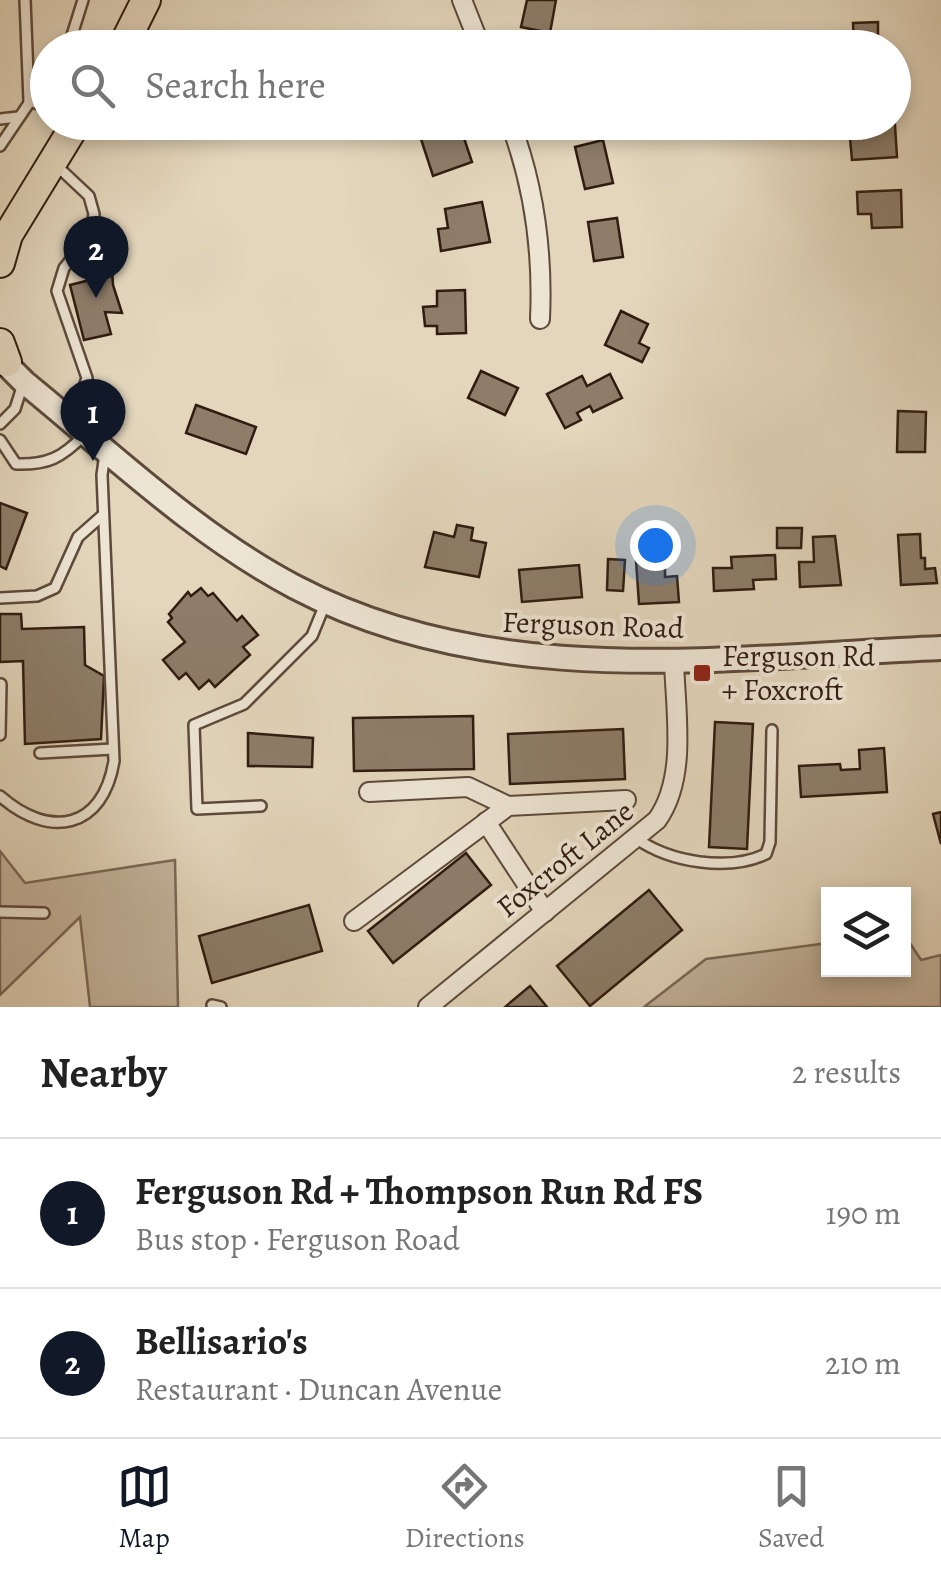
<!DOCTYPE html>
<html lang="en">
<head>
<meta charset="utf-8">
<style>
  body { margin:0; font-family:Alegreya,serif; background:#f2f2f2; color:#222 }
  .controls { position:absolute; right:30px; bottom:30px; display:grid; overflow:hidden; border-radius:0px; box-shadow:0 5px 15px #0003 }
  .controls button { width:90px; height:90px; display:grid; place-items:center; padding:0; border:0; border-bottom:2px solid #e0e0e0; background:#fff; color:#222; font:50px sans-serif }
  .you { position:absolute; left:655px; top:545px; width:35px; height:35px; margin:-25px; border:8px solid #fff; border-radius:50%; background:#1a73e8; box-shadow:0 0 0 15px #1a73e833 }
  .badge { display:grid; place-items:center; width:65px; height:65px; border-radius:50%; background:#111827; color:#fff; font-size:32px; font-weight:700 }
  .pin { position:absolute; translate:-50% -82px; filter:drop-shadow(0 2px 5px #0008) }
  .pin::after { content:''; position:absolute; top:52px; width:35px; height:30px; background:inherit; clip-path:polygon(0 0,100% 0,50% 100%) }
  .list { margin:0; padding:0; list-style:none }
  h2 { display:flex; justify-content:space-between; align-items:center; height:130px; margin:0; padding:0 40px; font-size:42px }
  h2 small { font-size:32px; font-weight:400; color:#767676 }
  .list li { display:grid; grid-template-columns:65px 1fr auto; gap:30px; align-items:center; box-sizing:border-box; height:150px; padding:0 40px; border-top:2px solid #e0e0e0 }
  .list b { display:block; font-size:38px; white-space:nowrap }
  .list p { margin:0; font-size:32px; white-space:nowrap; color:#767676 }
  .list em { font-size:32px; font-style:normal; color:#767676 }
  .icon { flex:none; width:55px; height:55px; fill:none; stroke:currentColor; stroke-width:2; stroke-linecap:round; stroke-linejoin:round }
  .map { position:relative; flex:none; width:941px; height:1007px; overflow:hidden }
  .search { position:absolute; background:#fff; box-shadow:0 5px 15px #0003; left:30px; right:30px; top:30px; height:110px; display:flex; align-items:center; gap:25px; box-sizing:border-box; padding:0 35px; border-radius:55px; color:#767676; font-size:38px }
  .sheet { height:430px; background:#fff }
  nav { display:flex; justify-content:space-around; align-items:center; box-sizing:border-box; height:140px; border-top:2px solid #e0e0e0; background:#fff; font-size:28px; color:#767676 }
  nav a { display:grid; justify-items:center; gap:5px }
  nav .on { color:#111827 }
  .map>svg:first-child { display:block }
</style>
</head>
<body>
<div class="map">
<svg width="941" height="1007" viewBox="0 0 941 1007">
  <rect width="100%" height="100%" fill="#e3d6bc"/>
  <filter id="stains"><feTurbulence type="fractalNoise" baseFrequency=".002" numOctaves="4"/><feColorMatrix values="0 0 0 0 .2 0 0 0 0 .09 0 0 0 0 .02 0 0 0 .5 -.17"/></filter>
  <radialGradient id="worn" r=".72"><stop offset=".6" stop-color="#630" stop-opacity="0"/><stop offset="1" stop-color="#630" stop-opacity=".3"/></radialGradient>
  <g fill="#c5b69f" stroke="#7a6958" stroke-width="2.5">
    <path d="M0,851L25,883L175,860L178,1007H90L80,917L0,995Z"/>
    <path d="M904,934L921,960L941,955V1007H644L706,959L828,943V969H904Z"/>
  </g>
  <g fill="#8d7d69" stroke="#301c10" stroke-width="2.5">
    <path d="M527,0H556L550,33L521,27Z"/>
    <path d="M878,22V48H854L853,23Z"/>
    <path d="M412,37L415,48H383Z"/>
    <rect x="285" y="38" width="23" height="10"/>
    <path d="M894,109L897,157L852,160L850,138L869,137L868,122H894Z"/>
    <path d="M460,126L472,162L433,176L421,139Z"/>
    <path d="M603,140L613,183L585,189L575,147Z"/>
    <path d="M901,190L902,227L872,228L871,214H858L857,192Z"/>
    <path d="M482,202L490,242L441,251L438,229L448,228L445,209Z"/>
    <path d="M617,218L623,257L594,261L588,222Z"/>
    <path d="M111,253L113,285L122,313L105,312L111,334L84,340L70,285L90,280L85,260Z"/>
    <path d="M465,290L466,333L437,334V326H425L423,307L437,306V291Z"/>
    <path d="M621,311L648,324L639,343L649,348L642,362L605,345Z"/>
    <path d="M481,371L518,388L505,415L468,398Z"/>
    <path d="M610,374L622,398L593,412L590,406L577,413L581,420L565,428L547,394L582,376L587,386Z"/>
    <path d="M196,405L256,427L246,454L186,433Z"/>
    <path d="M898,411L926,412L925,452H897Z"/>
    <path d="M0,503L27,513L6,569L0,566Z"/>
    <path d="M457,525L473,528L471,540L486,543L479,577L425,567L434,532L454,537Z"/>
    <path d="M777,528H802L801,548H777Z"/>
    <path d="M920,534L921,558H925V569L935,568L937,583L901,585L898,535Z"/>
    <path d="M835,536L841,585L800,587L799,562H814L813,537Z"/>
    <path d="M775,555L776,579L753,580L754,589L714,591L713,568H732L731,557Z"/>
    <path d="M608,559L625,560L623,591L607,590Z"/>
    <path d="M657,560L658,567L665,566V577L677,576L679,602L639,604L636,561Z"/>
    <path d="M579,565L582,597L522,602L519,570Z"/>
    <path d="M201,588L208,596L213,593L237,621L242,616L258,635L243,647L250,655L215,687L209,680L199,689L186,673L179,679L163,660L185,642L168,622L172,618L169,614L188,592L191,596Z"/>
    <path d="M0,614H21L22,629L84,627L85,665L104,676L101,739L25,744L23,661L0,662Z"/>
    <path d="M473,716L474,769L354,771L353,718Z"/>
    <path d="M715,722L753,724L747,849L709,847Z"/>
    <path d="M623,729L625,779L510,784L508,734Z"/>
    <path d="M248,733L313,738L312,767L248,766Z"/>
    <path d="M884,748L887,792L801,797L799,766L840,764L841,770L860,769L859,750Z"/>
    <path d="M941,812V844L933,814Z"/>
    <path d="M466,853L491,885L393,963L368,931Z"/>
    <path d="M649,890L682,930L590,1006L557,966Z"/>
    <path d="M309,905L322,951L212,983L199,936Z"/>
    <path d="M530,986L547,1007H505Z"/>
  </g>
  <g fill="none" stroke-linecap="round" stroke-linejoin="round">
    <g stroke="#5d4a3b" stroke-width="14">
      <g id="service">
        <path d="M25,0L29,101"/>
        <path d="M68,48L83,0"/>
        <path d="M29,101L48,107"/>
        <path d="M0,119L18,117"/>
        <path d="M0,146L48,75"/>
        <path d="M56,165L89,196L94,214L90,236L64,268L57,291L87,378L72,421"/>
        <path d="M0,424L15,409L23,384"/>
        <path d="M0,440L16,464C47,465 62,458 84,435"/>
        <path d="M0,598L37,596L55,588L78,537L103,515"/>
        <path d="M0,735L1,684"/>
        <path d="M40,753L113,749"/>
        <path d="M0,796C50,840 103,829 114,761L102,475L105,453"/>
        <path d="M261,806L197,809L194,725L244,704L312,636L325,604"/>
        <path d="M637,839C670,862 728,872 766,854L770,842L772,730"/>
        <path d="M0,912L44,913"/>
        <path d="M212,1005L221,1007"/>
      </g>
    </g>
    <g stroke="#5d4a3b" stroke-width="22">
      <g id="minor">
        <path d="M462,0L481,48"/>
        <path d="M510,122C534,185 543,252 540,319"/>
        <path d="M369,792L468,787L508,806"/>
        <path d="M486,822L545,912"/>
        <path d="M354,921L508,806L626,800"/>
        <path d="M428,1007L657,820C688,777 675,709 674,660"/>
      </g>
    </g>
    <g stroke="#5d4a3b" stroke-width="28">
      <path id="tertiary" d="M0,358L24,382C111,453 196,535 295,587C495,692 725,657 941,648"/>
    </g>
    <g stroke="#301c10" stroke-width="32">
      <g id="primary">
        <path d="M122,48L146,0"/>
        <path d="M0,263L8,235L77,122"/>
        <path d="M0,343L7,362"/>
      </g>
    </g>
    <use href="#service" stroke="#ede4d3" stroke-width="9"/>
    <use href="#minor" stroke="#ede4d3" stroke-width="18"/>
    <use href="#tertiary" stroke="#ede4d3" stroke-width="22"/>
    <use href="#primary" stroke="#e3d6bc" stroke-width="28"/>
  </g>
  <rect fill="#8f2418" stroke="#ede4d3" stroke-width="4" x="692" y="663" width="20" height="20" rx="5"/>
  <g text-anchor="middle" stroke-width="8" stroke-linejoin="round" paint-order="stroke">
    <g font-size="30" fill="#301c10" stroke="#ede4d3">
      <text transform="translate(593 625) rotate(2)" y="10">Ferguson Road</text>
      <text transform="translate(565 859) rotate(-39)" y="10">Foxcroft Lane</text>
    </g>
    <g font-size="30" fill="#301c10" stroke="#ede4d3" text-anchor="start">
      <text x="722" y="666">Ferguson Rd<tspan x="722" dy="34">+ Foxcroft</tspan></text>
    </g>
  </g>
  <rect width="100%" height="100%" filter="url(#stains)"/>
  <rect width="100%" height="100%" fill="url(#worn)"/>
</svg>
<div class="controls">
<button><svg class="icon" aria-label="layers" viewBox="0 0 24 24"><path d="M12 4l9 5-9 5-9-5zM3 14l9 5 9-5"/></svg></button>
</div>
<div class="you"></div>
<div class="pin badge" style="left:93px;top:461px">1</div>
<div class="pin badge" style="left:96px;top:298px">2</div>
<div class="search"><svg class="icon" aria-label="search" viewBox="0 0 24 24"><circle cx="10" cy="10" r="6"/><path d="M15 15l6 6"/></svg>Search here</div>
</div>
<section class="sheet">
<h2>Nearby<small>2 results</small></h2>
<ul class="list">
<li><span class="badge">1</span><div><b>Ferguson Rd + Thompson Run Rd FS</b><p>Bus stop · Ferguson Road</p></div><em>190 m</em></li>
<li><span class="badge">2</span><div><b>Bellisario's</b><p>Restaurant · Duncan Avenue</p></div><em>210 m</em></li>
</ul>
</section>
<nav>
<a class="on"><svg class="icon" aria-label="map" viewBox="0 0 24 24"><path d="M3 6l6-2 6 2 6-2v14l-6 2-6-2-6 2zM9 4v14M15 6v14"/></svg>Map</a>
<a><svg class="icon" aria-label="directions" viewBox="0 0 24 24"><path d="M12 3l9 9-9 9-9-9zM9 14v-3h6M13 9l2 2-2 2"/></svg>Directions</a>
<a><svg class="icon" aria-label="saved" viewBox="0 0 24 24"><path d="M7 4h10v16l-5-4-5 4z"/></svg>Saved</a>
</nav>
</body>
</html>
